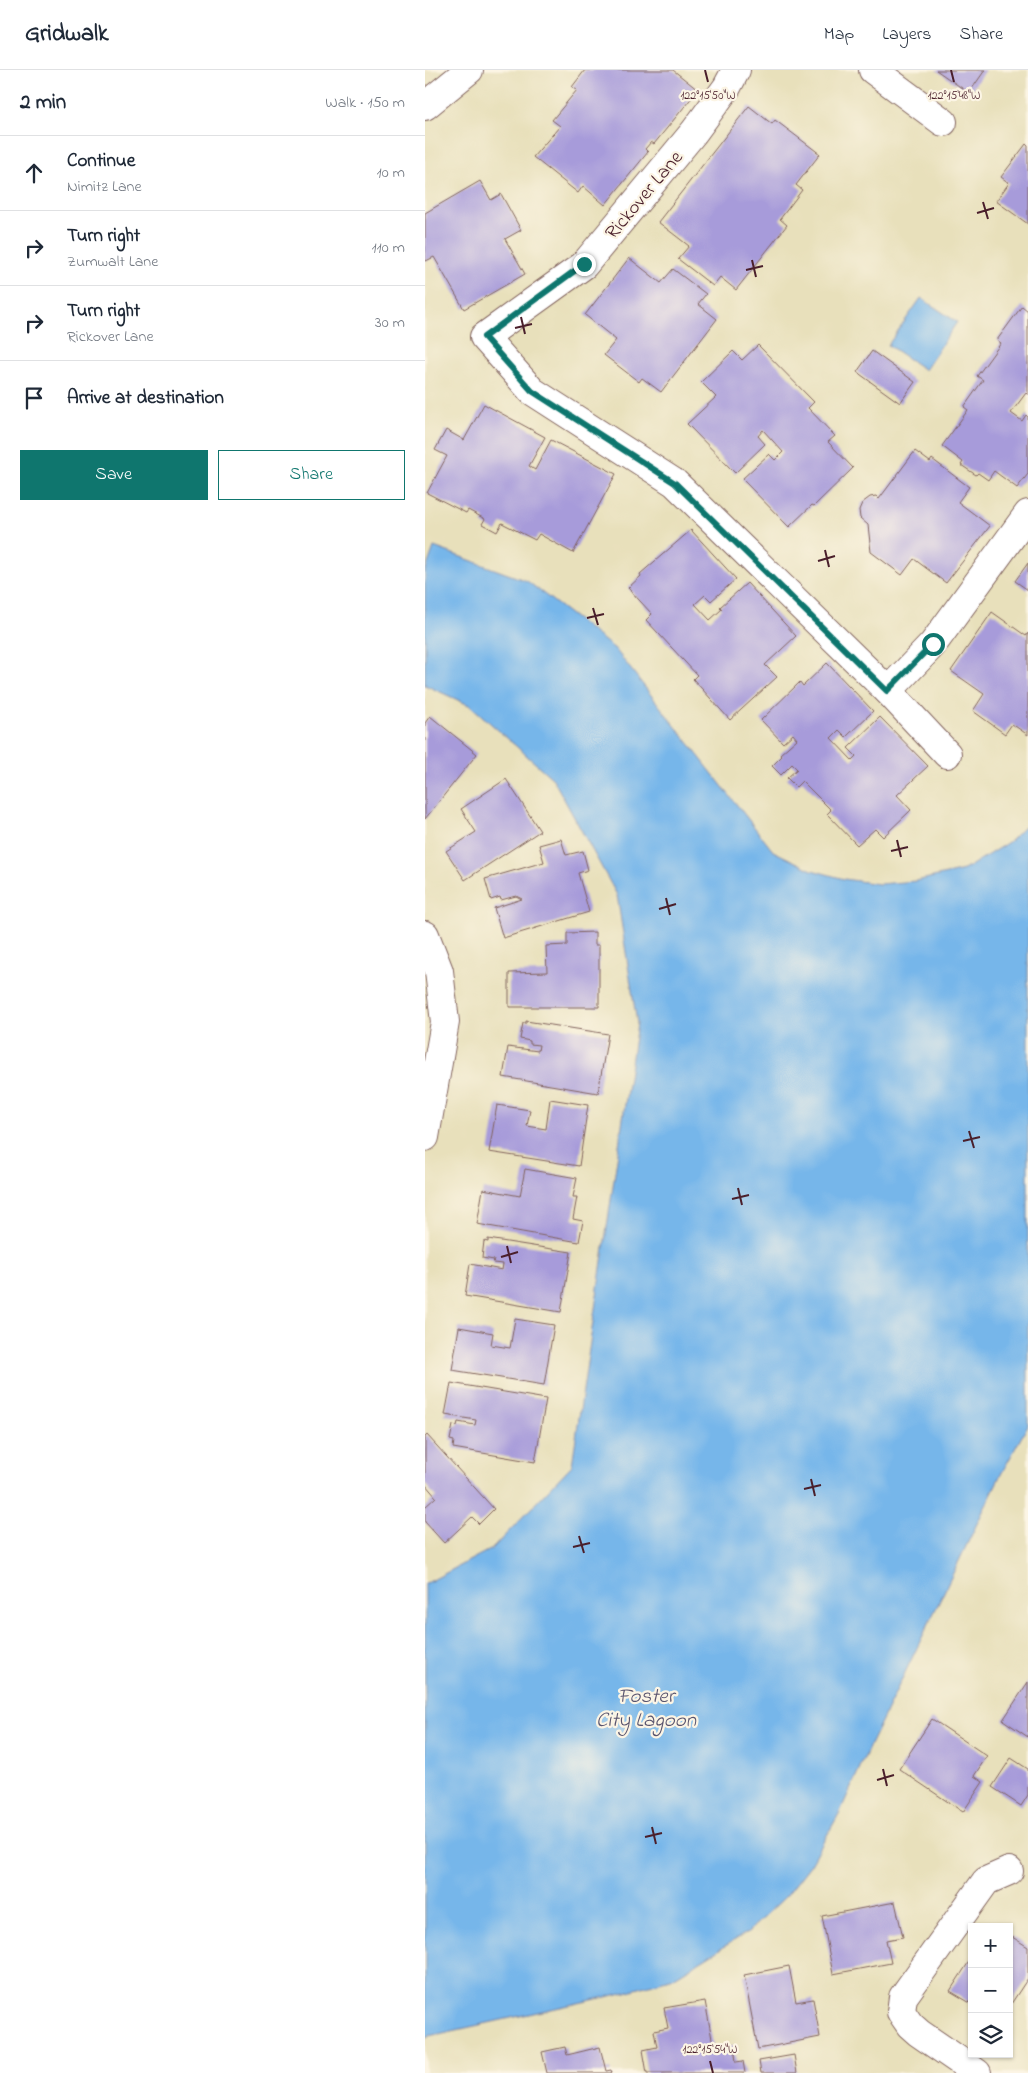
<!DOCTYPE html>
<html lang="en">
<head>
<meta charset="utf-8">
<style>
  body { margin:0; font-family:"Indie Flower",sans-serif; background:#f6f6f7; color:#1f2937 }
  .controls { position:absolute; right:15px; bottom:15px; display:grid; overflow:hidden; border-radius:0px; box-shadow:0 1px 4px #0004 }
  .controls button { width:45px; height:45px; display:grid; place-items:center; padding:0; border:0; border-bottom:1px solid #e0e1e3; background:#fff; color:#1f2937; font:25px sans-serif }
  .stop { position:absolute; width:15px; height:15px; margin:-11px; border:4px solid #0f766e; border-radius:50%; background:#fff }
  .stop.end { background:#0f766e; border-color:#fff; box-shadow:0 1px 5px #0008 }
  .list { margin:0; padding:0; list-style:none }
  h2 { display:flex; justify-content:space-between; align-items:center; height:65px; margin:0; padding:0 20px; font-size:21px }
  h2 small { font-size:16px; font-weight:400; color:#747a83 }
  .list li { display:grid; grid-template-columns:32px 1fr auto; gap:15px; align-items:center; box-sizing:border-box; height:75px; padding:0 20px; border-top:1px solid #e0e1e3 }
  .list b { display:block; font-size:19px; white-space:nowrap }
  .list p { margin:0; font-size:16px; white-space:nowrap; color:#747a83 }
  .list em { font-size:16px; font-style:normal; color:#747a83 }
  .actions { display:flex; gap:10px; padding:15px 20px }
  .actions a { flex:1; padding:11px 0; border:1px solid #0f766e; border-radius:0px; text-align:center; font-size:18px; color:#0f766e }
  .actions .main { background:#0f766e; color:#fff }
  .icon { flex:none; width:28px; height:28px; fill:none; stroke:currentColor; stroke-width:2; stroke-linecap:round; stroke-linejoin:round }
  .map { position:relative; flex:none; width:603px; height:2003px; overflow:hidden }
  header { display:flex; align-items:center; gap:30px; box-sizing:border-box; height:70px; padding:0 25px; background:#fff; border-bottom:1px solid #e0e1e3 }
  header strong { font-size:24px }
  nav { display:flex; gap:28px; margin-inline-start:auto; font-size:18px }
  main { display:flex }
  aside { flex:1; background:#fff }
  .map>svg:first-child { display:block }
</style>
</head>
<body>
<header>
<strong>Gridwalk</strong>
<nav><a>Map</a><a>Layers</a><a>Share</a></nav>
</header>
<main>
<aside>
<h2>2 min<small>Walk · 150 m</small></h2>
<ul class="list">
<li><svg class="icon" aria-label="ahead" viewBox="0 0 24 24"><path d="M12 20V5M6 11l6-6 6 6"/></svg><div><b>Continue</b><p>Nimitz Lane</p></div><em>10 m</em></li>
<li><svg class="icon" aria-label="right" viewBox="0 0 24 24"><path d="M7 20v-9h11M14 6l5 5-5 5"/></svg><div><b>Turn right</b><p>Zumwalt Lane</p></div><em>110 m</em></li>
<li><svg class="icon" aria-label="right" viewBox="0 0 24 24"><path d="M7 20v-9h11M14 6l5 5-5 5"/></svg><div><b>Turn right</b><p>Rickover Lane</p></div><em>30 m</em></li>
<li><svg class="icon" aria-label="arrive" viewBox="0 0 24 24"><path d="M6 21V4h12l-3 4 3 4H6"/></svg><div><b>Arrive at destination</b></div></li>
</ul>
<div class="actions"><a class="main">Save</a><a>Share</a></div>
</aside>
<div class="map">
<svg width="603" height="2003" viewBox="0 0 603 2003">
  <rect width="100%" height="100%" fill="#fcf5e5"/>
  <filter id="ink" filterUnits="userSpaceOnUse"><feTurbulence type="fractalNoise" baseFrequency=".02" numOctaves="2"/><feDisplacementMap in="SourceGraphic" scale="10" xChannelSelector="R" yChannelSelector="G"/><feConvolveMatrix kernelMatrix="1 2 1 2 8 2 1 2 1" color-interpolation-filters="sRGB"/></filter>
  <filter id="wash" filterUnits="userSpaceOnUse"><feTurbulence type="fractalNoise" baseFrequency=".0096" numOctaves="4" result="noise"/><feDisplacementMap in="SourceGraphic" scale="20" xChannelSelector="R" yChannelSelector="G"/><feGaussianBlur stdDeviation="1.12" result="paint"/><feColorMatrix in="noise" values="0 0 0 0 0 0 0 0 0 0 0 0 0 0 0 0 0 1.4 0 .05"/><feComposite in="paint" operator="in"/></filter>
  <g filter="url(#wash)">
    <rect width="100%" height="100%" fill="#e8e0bb"/>
    <g fill="#76b6ea" stroke="#606a8a">
      <path d="M496,228L532,252L500,300L463,275Z"/>
      <path d="M9,477L102,511L190,579L348,781L387,800L419,809L454,814L491,811L539,800L585,771L603,753V1355L574,1408L446,1673L415,1742L386,1794L361,1826L323,1862L248,1908L194,1924L0,1967V1514L68,1478L147,1395L212,953L192,825L128,709L46,636L0,615V502Z"/>
    </g>
    <g id="blocks">
      <g fill="#a79bda">
        <path d="M160,0H248L273,20L229,74L226,72L220,79L223,82L180,135L158,116L153,123L108,87L135,56L127,50L152,20L147,17Z"/>
        <path d="M511,0H560L544,23Z"/>
        <path d="M324,36L347,54L350,50L395,84L371,115L377,120L355,149L362,155L311,220L295,207L288,216L253,189L264,176L233,152Z"/>
        <path d="M601,74L603,76V154L571,131L584,113L576,107Z"/>
        <path d="M55,111L66,130L76,124L96,160L80,169L100,204L39,239L9,187L1,191L0,190V143Z"/>
        <path d="M204,188L236,213L248,199L281,224L273,234L292,249L236,322L217,308L214,312L179,285L191,270L160,245Z"/>
        <path d="M597,236L603,241V325L601,323L586,343L597,351L601,345L603,347V404L592,418L569,401L563,410L553,403L551,405L536,395L538,392L517,376L543,340L539,337L558,310L552,306L576,273L572,270Z"/>
        <path d="M333,275L389,332L383,338L410,366L403,372L428,398L389,436L387,435L364,457L317,409L344,384L350,390L358,382L338,360L333,366L340,374L310,403L262,354L291,327L276,312L308,281L317,290Z"/>
        <path d="M447,281L490,312L475,333L432,302Z"/>
        <path d="M59,334L120,367L104,396L110,400L126,370L191,404L148,483L114,464L110,470L77,453L72,462L57,454L60,449L43,440L41,443L2,423L22,386L10,380L21,360L39,370Z"/>
        <path d="M490,381L505,392L507,389L544,417L533,432L565,456L521,513L489,489L477,505L446,482L443,455L435,448L434,440L437,433L445,427L451,426L454,429Z"/>
        <path d="M266,460L311,509L286,531L280,525L270,534L285,550L297,539L295,537L322,513L371,566L340,595L352,607L305,650L268,609L272,605L221,550L227,544L203,518L216,506L215,504Z"/>
        <path d="M603,493V520L590,511Z"/>
        <path d="M567,542L601,566L603,563V665L587,654L580,664L548,641L559,624L526,601Z"/>
        <path d="M402,593L448,641L421,667L414,660L406,668L427,690L431,686L423,678L455,647L503,696L472,725L486,740L458,767L450,759L432,775L402,744L406,740L377,711L371,717L362,708L372,699L367,694L356,705L347,696L357,686L355,684L372,669L368,664L358,673L336,650L375,612L378,616Z"/>
        <path d="M5,646L52,684L0,749V653Z"/>
        <path d="M81,709L115,761L40,810L21,781L51,762L36,739Z"/>
        <path d="M136,769L141,785L158,781L163,800L153,803L164,842L78,868L69,838L97,829L91,826L76,830L75,827L66,830L60,809L119,792L114,775Z"/>
        <path d="M170,862V875H174V937H84V903L122,902L121,876L142,875V863Z"/>
        <path d="M101,951L183,964L173,1023L78,1007L83,977L113,981L114,975L105,974V971L95,969L98,953H101Z"/>
        <path d="M125,1029L163,1035L154,1096L64,1082L72,1035L105,1040L102,1056L121,1059Z"/>
        <path d="M100,1099L152,1108L148,1127H152L148,1149L158,1151L154,1172L52,1154L58,1119L95,1126Z"/>
        <path d="M63,1169L146,1182L136,1242L40,1226L45,1194L77,1200L78,1194L68,1193L69,1190L57,1188L59,1171L63,1172Z"/>
        <path d="M90,1249L129,1255L119,1315L27,1300L34,1257L68,1263L66,1275L85,1278Z"/>
        <path d="M26,1313L121,1329L110,1392L28,1378L29,1371L25,1370L28,1355L32,1356L33,1352L50,1355L51,1350L20,1345Z"/>
        <path d="M2,1365L69,1439L54,1454L47,1447L19,1473L0,1452V1437L11,1427L0,1414V1367Z"/>
        <path d="M603,1612V1667L578,1650Z"/>
        <path d="M507,1649L562,1686L549,1706L558,1712L538,1742L474,1699Z"/>
        <path d="M586,1688L603,1699V1725L596,1736L567,1717Z"/>
        <path d="M470,1832L478,1867L461,1870L466,1893L408,1904L397,1846Z"/>
        <path d="M584,1865L603,1877V1908L584,1937Z"/>
        <path d="M547,1887V1934L525,1921Z"/>
        <path d="M364,1896L371,1932L388,1929L395,1967L333,1979L319,1905Z"/>
        <path d="M280,1931L289,1980L309,1976L311,1992L318,1991L320,2003H222L218,1980L232,1977L229,1961L243,1958L239,1938Z"/>
        <path d="M140,1977L142,1985L175,1977L181,2001L186,2000L187,2003H122L117,1982Z"/>
        <path d="M369,1985L372,2003H336L334,1991Z"/>
      </g>
    </g>
  </g>
  <g filter="url(#ink)">
    <use href="#blocks" fill-opacity="0" stroke="#81635d" stroke-width="1"/>
    <g fill="none" stroke-linecap="round" stroke-linejoin="round">
      <g stroke="#81635d" stroke-width="30">
        <g id="minor">
          <path d="M311,0L302,17L269,62L159,195L59,267L107,321L250,413L463,621L522,684"/>
          <path d="M448,0L518,52"/>
          <path d="M0,36L44,0"/>
          <path d="M463,621L508,574L603,444"/>
          <path d="M0,865L14,901L20,952L0,1067"/>
          <path d="M552,2003L494,1963L485,1955L476,1942L478,1927L561,1811L584,1801"/>
        </g>
      </g>
      <use href="#minor" stroke="#fff" stroke-width="28"/>
    </g>
  </g>
  <g fill="none" stroke-linecap="round" stroke-linejoin="round" filter="url(#ink)">
    <path stroke="#0f766e" stroke-width="6" d="M159,194L59,267L107,321L250,413L462,621L508,574"/>
  </g>
  <path fill="none" stroke="#4a1f2b" stroke-width="2" d="M280,0L283,12M526,0L529,12M558,132L563,149M552,143L569,138M327,190L331,207M321,200L338,196M96,247L100,264M90,258L107,254M400,480L404,497M393,491L410,486M168,538L173,555M162,548L179,544M472,770L476,787M466,781L483,777M241,828L245,845M234,839L251,834M544,1061L549,1078M538,1071L555,1067M313,1118L317,1135M307,1129L324,1125M82,1176L86,1193M76,1187L93,1182M386,1409L390,1426M379,1419L396,1415M154,1466L159,1483M148,1477L165,1473M458,1699L462,1716M452,1710L469,1705M227,1757L231,1774M220,1767L237,1763M285,1991L288,2003"/>
  <g text-anchor="middle" stroke-width="4.5" stroke-linejoin="round" paint-order="stroke">
    <g font-size="20" fill="#4a1f2b" stroke="#fcf5e5">
      <text transform="translate(218 124) rotate(-50)" y="7">Rickover Lane</text>
    </g>
    <g font-size="21" font-style="italic" fill="#59546e" stroke="#fcf5e5">
      <text x="221" y="1632">Foster<tspan x="221" dy="24">City Lagoon</tspan></text>
    </g>
  </g>
  <g font-size="12" text-anchor="middle" fill="#4a1f2b" stroke="#fcf5e5" stroke-width="4.5" stroke-linejoin="round" paint-order="stroke">
    <text x="283" y="29">122°15'50"W</text>
    <text x="529" y="29">122°15'48"W</text>
    <text x="285" y="1983">122°15'54"W</text>
  </g>
</svg>
<div class="controls">
<button>+</button>
<button>−</button>
<button><svg class="icon" aria-label="layers" viewBox="0 0 24 24"><path d="M12 4l9 5-9 5-9-5zM3 14l9 5 9-5"/></svg></button>
</div>
<div class="stop" style="left:508px;top:574px"></div>
<div class="stop end" style="left:159px;top:194px"></div>
</div>
</main>
</body>
</html>
